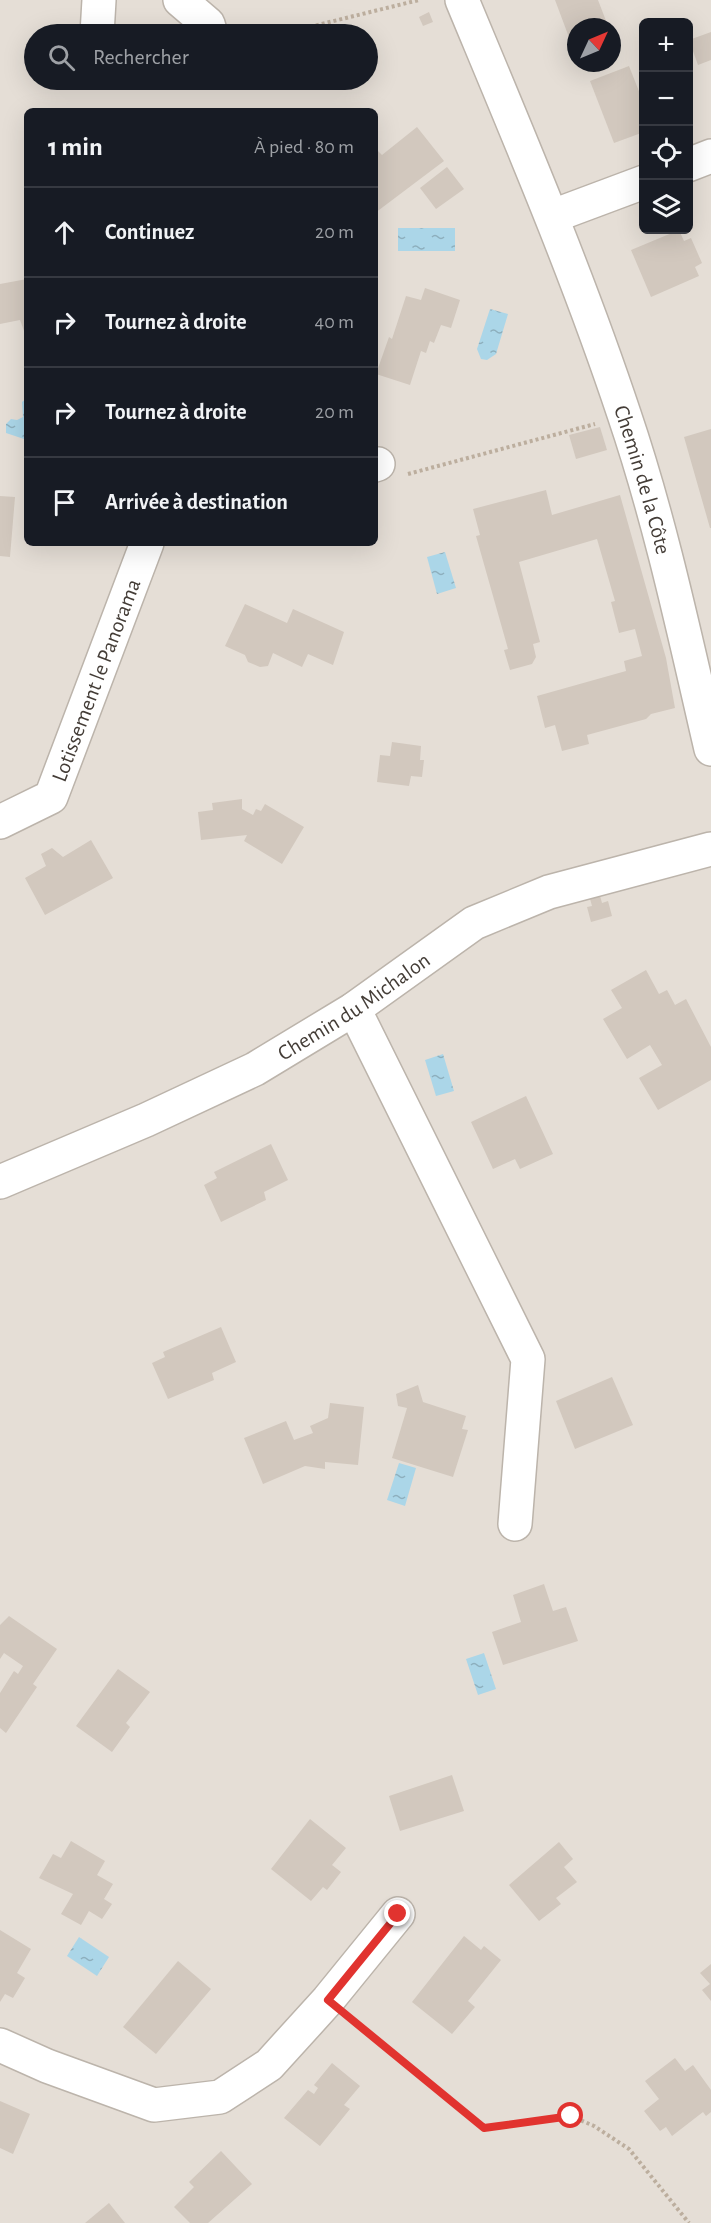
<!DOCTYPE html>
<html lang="fr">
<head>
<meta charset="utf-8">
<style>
  body { margin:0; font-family:"Alegreya Sans",sans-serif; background:#20242c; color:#f1f3f6 }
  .controls { position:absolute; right:18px; top:18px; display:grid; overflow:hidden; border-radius:9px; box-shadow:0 6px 24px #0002 }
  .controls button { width:54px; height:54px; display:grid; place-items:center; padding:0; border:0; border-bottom:2px solid #363941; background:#171b24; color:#f1f3f6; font:30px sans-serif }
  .compass { position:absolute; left:567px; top:18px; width:54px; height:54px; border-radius:50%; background:#171b24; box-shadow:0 6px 24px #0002; rotate:46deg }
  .stop { position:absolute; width:18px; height:18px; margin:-14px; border:4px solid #e1332f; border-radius:50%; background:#fff }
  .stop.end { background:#e1332f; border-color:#fff; box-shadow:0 2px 6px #0008 }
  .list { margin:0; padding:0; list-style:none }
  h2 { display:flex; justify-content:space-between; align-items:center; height:78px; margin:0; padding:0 24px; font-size:26px }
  h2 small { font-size:20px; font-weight:400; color:#9ea1a6 }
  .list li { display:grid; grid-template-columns:39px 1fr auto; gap:18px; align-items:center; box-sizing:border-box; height:90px; padding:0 24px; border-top:2px solid #363941 }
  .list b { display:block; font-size:22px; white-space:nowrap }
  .list em { font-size:20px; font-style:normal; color:#9ea1a6 }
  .icon { flex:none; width:33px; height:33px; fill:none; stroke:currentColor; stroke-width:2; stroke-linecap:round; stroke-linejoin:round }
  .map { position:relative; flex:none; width:711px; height:2223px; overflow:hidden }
  .search { position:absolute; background:#171b24; box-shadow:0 6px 24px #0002; left:24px; top:24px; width:354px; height:66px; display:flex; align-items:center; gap:15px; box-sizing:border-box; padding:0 21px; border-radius:33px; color:#9ea1a6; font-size:22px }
  .panel { position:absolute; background:#171b24; box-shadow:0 6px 24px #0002; left:24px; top:108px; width:354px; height:438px; border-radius:9px }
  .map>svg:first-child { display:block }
</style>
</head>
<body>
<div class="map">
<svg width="711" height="2223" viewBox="0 0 711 2223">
  <defs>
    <pattern id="water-ripples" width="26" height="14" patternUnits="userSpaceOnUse" patternTransform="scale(1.5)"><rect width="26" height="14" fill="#abd6e8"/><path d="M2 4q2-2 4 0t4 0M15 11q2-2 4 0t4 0" fill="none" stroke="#8dafbd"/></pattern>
  </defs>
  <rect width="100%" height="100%" fill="#f2ede8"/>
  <path fill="#e5ded6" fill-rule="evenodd" d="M0,0H711V2223H0ZM644,22H688V230H644ZM576,27H612V63H576ZM34,34H368V80H34ZM27,111H375V543H27Z"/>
  <g fill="url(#water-ripples)">
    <rect x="398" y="228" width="57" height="23"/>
    <path d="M490,309L508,314L496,354L487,360L481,359L477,349Z"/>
    <path d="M27,398V440L6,433V424L11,419L17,420L23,417L22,402Z"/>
    <path d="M445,552L456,588L437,594L427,557Z"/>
    <path d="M443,1054L454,1091L436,1096L425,1060Z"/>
    <path d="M399,1463L416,1468L405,1506L387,1500Z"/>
    <path d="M484,1653L496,1689L478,1695L466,1659Z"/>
    <path d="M79,1937L109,1957L97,1976L67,1956Z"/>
  </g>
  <g fill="#d2c8be">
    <path d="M555,0H598L608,26L576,27V38L570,40Z"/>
    <path d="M429,12L433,22L423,26L419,17Z"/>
    <path d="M711,32V60L698,65L689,40Z"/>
    <path d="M629,66L644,104V132L614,143L590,81Z"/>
    <path d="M417,127L444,161L375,213V153L378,151L382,155Z"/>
    <path d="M447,167L464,189L436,209L420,188Z"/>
    <path d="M679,230L684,241L691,238L702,263L695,267L699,276L651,297L631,250Z"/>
    <path d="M27,279V339L20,320L0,324V284Z"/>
    <path d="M425,288L460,300L451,328L441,325L434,343L430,341L426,353L421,351L410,385L376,374L389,337L392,339L406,296L421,300Z"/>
    <path d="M600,427L607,450L576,459L569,435Z"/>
    <path d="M711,429V528H710L684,437Z"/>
    <path d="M546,490L552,515L620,495L666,658L675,708L651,714L646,719L587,735L589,744L562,751L555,725L545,728L537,696L626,671L624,661L642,656L635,629L619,633L611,602L615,601L597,539L519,562L540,642L533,644L536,657L532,664L510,670L504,650L508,649L476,536L480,535L473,509Z"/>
    <path d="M0,496L15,497L10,557L0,556Z"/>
    <path d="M245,604L287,623L293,609L344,632L333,665L308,654L302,667L273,653L268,666L260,667L248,662L245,655L225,646Z"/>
    <path d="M392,742L421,746L420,760H424L422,777L411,776L409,786L377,782L380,755L390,756Z"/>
    <path d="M242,799V809L253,815L256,809L261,811L265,804L304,827L282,864L244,841L247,835L201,840L198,812L213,810L212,803Z"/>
    <path d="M91,840L113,878L45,915L25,878L46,866L41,854L52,848L63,857Z"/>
    <path d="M599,892L602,903L608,901L612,916L591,922L587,907L592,906L589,895Z"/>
    <path d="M646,970L659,994L667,990L675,1005L686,999L711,1047V1080L658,1110L639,1078L662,1065L650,1045L627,1059L603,1019L622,1008L611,990Z"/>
    <path d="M526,1096L553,1154L520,1169L515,1159L493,1169L471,1122Z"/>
    <path d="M271,1144L288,1180L264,1192L266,1200L221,1222L204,1185L217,1178L214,1172Z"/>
    <path d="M221,1327L236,1362L212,1373L214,1380L168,1399L152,1363L165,1357L163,1352Z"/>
    <path d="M612,1377L633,1425L575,1449L556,1401Z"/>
    <path d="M418,1385L423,1402L466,1416L462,1429L468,1430L453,1477L392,1458L407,1408L398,1406L396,1394Z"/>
    <path d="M330,1403L364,1407L358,1465L325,1462V1469L305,1466L263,1484L244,1438L286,1421L294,1440L313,1433L310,1426L328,1418Z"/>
    <path d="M544,1584L553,1611L566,1607L578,1641L503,1665L492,1632L521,1622L513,1595Z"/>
    <path d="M9,1616L57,1649L33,1684L37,1687L6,1733L0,1728V1693L14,1671L18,1674L23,1666L4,1653L0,1659V1625Z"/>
    <path d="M118,1669L150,1692L126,1723L130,1727L112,1752L76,1726Z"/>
    <path d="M452,1775L464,1811L400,1831L389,1796Z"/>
    <path d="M310,1819L346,1848L332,1865L341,1872L327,1890L323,1887L311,1901L271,1869Z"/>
    <path d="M71,1841L105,1861L97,1875L113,1884L104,1899L112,1904L102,1919L89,1911L81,1925L61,1914L73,1894L39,1878L53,1854L61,1858Z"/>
    <path d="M559,1842L573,1859L564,1867L577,1882L556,1898L561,1904L539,1921L509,1885Z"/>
    <path d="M0,1930L31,1949L17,1973L25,1978L13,1998L5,1994L0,2002Z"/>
    <path d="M464,1936L481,1950L484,1946L501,1960L468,2001L475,2007L452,2034L412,2002Z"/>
    <path d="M178,1961L211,1989L156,2054L123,2027Z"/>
    <path d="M711,1964V2001L702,1990L710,1984L700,1973Z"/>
    <path d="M675,2058L685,2071L693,2065L711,2090V2112L706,2116L703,2112L672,2136L666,2127L660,2131L644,2111L659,2099L645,2081Z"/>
    <path d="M332,2063L360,2086L344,2105L350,2109L320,2146L284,2118L308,2090L314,2094L318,2088L314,2085Z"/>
    <path d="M0,2101L30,2114L13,2154L0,2148Z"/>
    <path d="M221,2151L252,2184L208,2223H190L174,2207L194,2187L189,2182Z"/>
    <path d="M109,2203L125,2223H85Z"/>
  </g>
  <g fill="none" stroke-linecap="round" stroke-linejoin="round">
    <g stroke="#bcb4ab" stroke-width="36">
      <g id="minor">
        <path d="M180,0L208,24L211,34"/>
        <path id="s1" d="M462,0C519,137 577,273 624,414C661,523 685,637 711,749"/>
        <path d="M97,34L99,0"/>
        <path d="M688,165L711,156"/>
        <path d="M553,216L644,182"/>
        <path d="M375,465L378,464"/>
        <path id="s2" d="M0,822L51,797L147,543"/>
        <path d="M354,1009L528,1359L515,1524"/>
        <path id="s3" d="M0,1182L146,1120L255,1069L354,1009L474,923L549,892L711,849"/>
        <path d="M0,2045L47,2066L154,2105L220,2097L269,2065L328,2000L398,1914"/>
      </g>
    </g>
    <g stroke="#bcae9e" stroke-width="4" stroke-dasharray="3 3" stroke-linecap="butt">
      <path d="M281,34L419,0"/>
      <path d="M408,474L595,424"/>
      <path d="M352,2019L484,2128L571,2116L594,2126L629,2149L689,2223"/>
    </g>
    <use href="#minor" stroke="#fff" stroke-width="33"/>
  </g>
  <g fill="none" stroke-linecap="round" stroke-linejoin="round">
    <path stroke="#e1332f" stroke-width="8" d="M398,1914L328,2000L484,2128L571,2116"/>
  </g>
  <g text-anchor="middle" stroke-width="6" stroke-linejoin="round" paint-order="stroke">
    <g font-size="22" fill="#443d37" stroke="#fff">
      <text dy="8" stroke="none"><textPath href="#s1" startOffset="513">Chemin de la Côte</textPath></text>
      <text dy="8" stroke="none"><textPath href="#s2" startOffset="182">Lotissement le Panorama</textPath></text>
      <text dy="8" stroke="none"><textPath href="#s3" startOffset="396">Chemin du Michalon</textPath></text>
    </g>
  </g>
</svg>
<div class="controls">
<button>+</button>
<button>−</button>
<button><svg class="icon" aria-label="locate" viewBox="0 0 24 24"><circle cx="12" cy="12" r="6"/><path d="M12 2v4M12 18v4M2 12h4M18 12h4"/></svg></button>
<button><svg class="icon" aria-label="layers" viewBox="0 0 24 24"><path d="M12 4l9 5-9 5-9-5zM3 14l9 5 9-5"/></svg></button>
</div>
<svg class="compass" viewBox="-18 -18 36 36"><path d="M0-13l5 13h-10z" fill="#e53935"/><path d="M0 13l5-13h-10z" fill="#9ea1a6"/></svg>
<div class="stop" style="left:571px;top:2116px"></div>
<div class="stop end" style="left:398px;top:1914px"></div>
<div class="search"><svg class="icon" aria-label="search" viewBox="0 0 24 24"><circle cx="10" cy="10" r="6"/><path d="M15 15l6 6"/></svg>Rechercher</div>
<section class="panel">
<h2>1 min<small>À pied · 80 m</small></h2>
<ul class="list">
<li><svg class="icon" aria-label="ahead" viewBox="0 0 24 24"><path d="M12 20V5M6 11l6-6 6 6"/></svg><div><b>Continuez</b></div><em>20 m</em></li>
<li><svg class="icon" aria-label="right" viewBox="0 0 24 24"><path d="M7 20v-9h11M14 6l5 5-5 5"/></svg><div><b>Tournez à droite</b></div><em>40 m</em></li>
<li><svg class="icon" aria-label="right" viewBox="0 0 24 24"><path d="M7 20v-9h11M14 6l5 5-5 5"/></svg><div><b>Tournez à droite</b></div><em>20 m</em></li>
<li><svg class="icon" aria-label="arrive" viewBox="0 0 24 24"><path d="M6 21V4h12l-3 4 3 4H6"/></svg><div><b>Arrivée à destination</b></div></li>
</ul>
</section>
</div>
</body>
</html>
